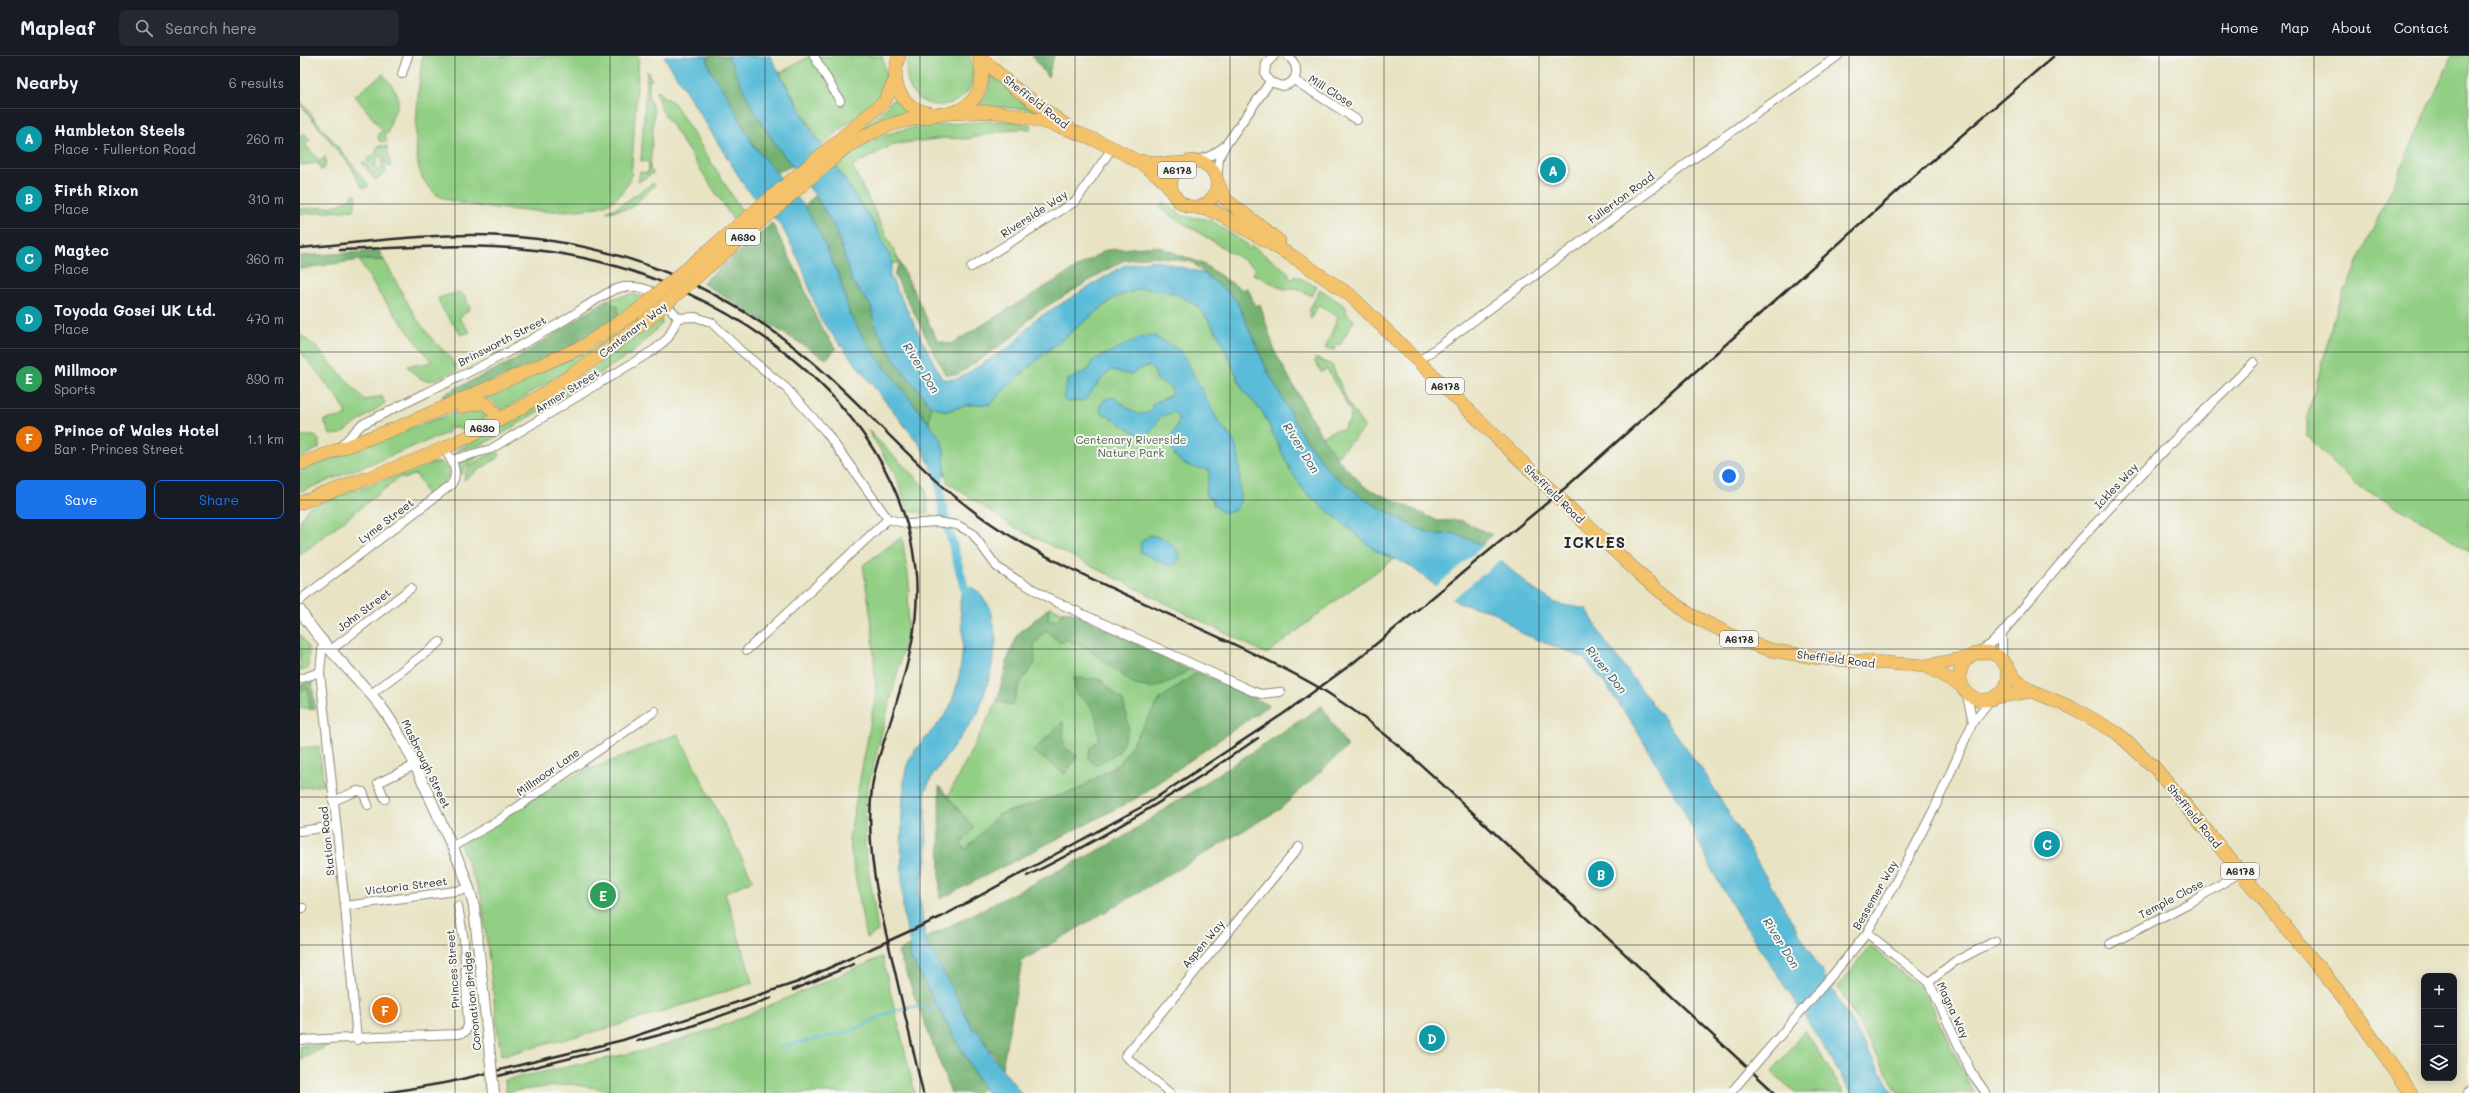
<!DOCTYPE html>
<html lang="en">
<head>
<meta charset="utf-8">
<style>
  body { margin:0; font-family:Mali,sans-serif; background:#242831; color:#f1f3f6 }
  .controls { position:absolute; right:12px; bottom:12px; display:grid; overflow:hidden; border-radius:8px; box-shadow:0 2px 10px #0003 }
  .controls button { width:36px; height:36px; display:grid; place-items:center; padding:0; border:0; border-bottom:1px solid #363941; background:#171b24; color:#f1f3f6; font:20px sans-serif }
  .you { position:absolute; left:1429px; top:420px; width:14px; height:14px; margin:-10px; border:3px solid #fff; border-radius:50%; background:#1a73e8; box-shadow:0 0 0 6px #1a73e833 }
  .badge { display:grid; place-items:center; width:26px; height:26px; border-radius:50%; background:#1a73e8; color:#fff; font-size:13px; font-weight:700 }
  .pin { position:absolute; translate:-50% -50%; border:2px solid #fff; box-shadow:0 1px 4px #0006 }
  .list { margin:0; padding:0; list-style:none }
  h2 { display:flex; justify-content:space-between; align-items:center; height:52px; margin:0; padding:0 16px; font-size:17px }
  h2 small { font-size:13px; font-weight:400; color:#9ea1a6 }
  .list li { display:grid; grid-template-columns:26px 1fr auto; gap:12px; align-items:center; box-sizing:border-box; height:60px; padding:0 16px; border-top:1px solid #363941 }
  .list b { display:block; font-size:15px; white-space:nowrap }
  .list p { margin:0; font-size:13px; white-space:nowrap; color:#9ea1a6 }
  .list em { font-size:13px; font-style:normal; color:#9ea1a6 }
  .actions { display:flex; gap:8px; padding:12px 16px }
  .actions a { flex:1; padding:9px 0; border:1px solid #1a73e8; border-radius:8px; text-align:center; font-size:14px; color:#1a73e8 }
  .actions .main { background:#1a73e8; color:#fff }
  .icon { flex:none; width:22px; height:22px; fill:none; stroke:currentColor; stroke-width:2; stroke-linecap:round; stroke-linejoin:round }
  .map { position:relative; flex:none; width:2169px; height:1037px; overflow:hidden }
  header { display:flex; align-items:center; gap:24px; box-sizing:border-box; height:56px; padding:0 20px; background:#171b24; border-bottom:1px solid #363941 }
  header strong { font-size:19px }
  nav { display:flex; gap:22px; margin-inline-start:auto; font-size:14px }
  .search { width:280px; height:36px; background:#242831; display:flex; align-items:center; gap:10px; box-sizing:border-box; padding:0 14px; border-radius:8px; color:#9ea1a6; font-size:15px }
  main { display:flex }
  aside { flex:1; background:#171b24 }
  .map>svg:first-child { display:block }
</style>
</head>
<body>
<header>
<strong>Mapleaf</strong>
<div class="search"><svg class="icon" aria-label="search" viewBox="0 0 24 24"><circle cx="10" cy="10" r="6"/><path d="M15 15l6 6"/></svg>Search here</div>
<nav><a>Home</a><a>Map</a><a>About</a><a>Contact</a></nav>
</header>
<main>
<aside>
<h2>Nearby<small>6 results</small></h2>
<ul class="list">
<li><span class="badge" style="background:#0f9aa8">A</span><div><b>Hambleton Steels</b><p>Place · Fullerton Road</p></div><em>260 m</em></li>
<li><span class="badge" style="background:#0f9aa8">B</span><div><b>Firth Rixon</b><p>Place</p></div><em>310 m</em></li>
<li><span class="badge" style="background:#0f9aa8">C</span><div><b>Magtec</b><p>Place</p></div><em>360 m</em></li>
<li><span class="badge" style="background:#0f9aa8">D</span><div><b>Toyoda Gosei UK Ltd.</b><p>Place</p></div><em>470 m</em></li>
<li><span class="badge" style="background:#2e9e5b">E</span><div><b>Millmoor</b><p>Sports</p></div><em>890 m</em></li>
<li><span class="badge" style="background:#e8710a">F</span><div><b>Prince of Wales Hotel</b><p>Bar · Princes Street</p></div><em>1.1 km</em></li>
</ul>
<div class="actions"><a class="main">Save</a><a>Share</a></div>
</aside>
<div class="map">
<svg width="2169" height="1037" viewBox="0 0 2169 1037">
  <rect width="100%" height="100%" fill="#f6f6f2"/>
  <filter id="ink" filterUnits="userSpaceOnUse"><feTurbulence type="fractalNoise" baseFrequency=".025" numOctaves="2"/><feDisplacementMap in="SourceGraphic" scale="8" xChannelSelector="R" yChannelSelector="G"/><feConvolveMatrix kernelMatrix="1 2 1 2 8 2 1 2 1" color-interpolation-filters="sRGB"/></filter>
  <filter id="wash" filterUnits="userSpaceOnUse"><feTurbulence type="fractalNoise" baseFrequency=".012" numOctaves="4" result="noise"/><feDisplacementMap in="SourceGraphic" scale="16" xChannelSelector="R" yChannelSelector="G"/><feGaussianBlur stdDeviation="0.9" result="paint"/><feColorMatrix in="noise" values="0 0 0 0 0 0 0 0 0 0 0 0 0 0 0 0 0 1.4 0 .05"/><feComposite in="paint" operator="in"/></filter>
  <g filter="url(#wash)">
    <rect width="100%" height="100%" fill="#e8e3c3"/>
    <g fill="#92cf84" stroke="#5e7d58">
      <path d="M122,0H339L331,122C325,133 320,142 307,148C279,161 164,155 137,139C133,136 126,128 123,123C109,99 120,29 122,0Z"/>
      <path d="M510,0H582L587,24L581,38L522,90L480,17Z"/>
      <path d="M610,0H670C690,53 613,68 607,21C606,14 606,6 610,0Z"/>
      <path d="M2152,0H2169V496L2137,473L2055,428L2007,380V362L2038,250Z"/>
      <path d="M347,15L352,24L349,25V43L354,55L350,113L354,117L338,126L340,116L348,117L349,106L341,105Z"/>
      <path d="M83,18C110,51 94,43 88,77H85L87,86L79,85L78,78L83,75L55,40Z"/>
      <path d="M690,18L746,63L727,53L679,50L689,32Z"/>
      <path d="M359,34L361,39L374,47L444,158L434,165L361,53L356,36Z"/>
      <path d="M594,42L606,56L582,63L558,76L557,74L587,51Z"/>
      <path d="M0,45L69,129L65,132L61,130L52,112L0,48Z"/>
      <path d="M687,65H714L732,69L731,73H712L666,83L645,82L594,88L552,110L600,207H593L573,166L536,110C545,103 555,94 565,88C601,67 647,69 687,65Z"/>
      <path d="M4,77L10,84L5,88L19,105L25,101L26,104L24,113L20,114L19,107L0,109V80Z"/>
      <path d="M78,90H87L91,110L88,111L82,100L77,102L76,113L73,112L66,104L75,98Z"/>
      <path d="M81,103L83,105L86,116L75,124L62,107L64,106L74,117L82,110Z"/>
      <path d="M353,127L355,129L331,152L306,156L318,151Z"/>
      <path d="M55,137L57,139L54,154L0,158V153C19,151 42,154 55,137Z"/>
      <path d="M864,146L883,160L911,164L948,189L946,193L948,194L951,190L955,192L988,216L989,221L993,224L995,220L1017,230L1012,240L996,232L984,233L953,218L956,212L859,152Z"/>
      <path d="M59,204H84C99,229 110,257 129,279C137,290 155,302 157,315C132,324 126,333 107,310L132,306L80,239Z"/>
      <path d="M842,232L875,237L900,252L919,280L943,334L963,357L992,417L1076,495L1094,503L1042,540L967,598L712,470L647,426C642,398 647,391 629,367L631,350L647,355L667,349L691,348L701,336L745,297L814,242Z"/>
      <path d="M1020,233L1046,251V258L1054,264L1040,289L1037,288L1034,292L1035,294L1025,293L1038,261L1018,249L1011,263L1009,255Z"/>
      <path d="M159,236L165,241L170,253L159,262L170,276L161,279L141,251L138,242Z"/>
      <path d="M332,238L344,241L318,261L317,251L306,244Z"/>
      <path d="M361,261L362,268L332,297L202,378L181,389L155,395L258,336L295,311Z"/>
      <path d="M325,272L291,299L202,355L192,344L181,341L286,296Z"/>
      <path d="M0,278L17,292L65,344L82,340L85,347L41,378L30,379L24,364L47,360L41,346L0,295Z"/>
      <path d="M1015,302L1032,309L1048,347L1065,372L1036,401L1022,381L1035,374H1044L1045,369L1049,366L1051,356L1027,313L1021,316L1015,306Z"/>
      <path d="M182,353L186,358V361L174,370L161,373L158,371L149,372L147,377L0,436V415L121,368L164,354Z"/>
      <path d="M567,373L626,432L628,458L609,455L593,414Z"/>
      <path d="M0,380H15L19,384V392L0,402Z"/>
      <path d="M198,396L200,400L164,424C164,407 185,401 198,396Z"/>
      <path d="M178,400L164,413L162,419L157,405Z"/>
      <path d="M141,406L149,414C150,426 136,432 127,439L116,418L103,423L101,420L0,499V465L9,451L98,419L118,410Z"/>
      <path d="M602,481L609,526L607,579L566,738L565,792L578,875L566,882L549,783L576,637L572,570L563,509Z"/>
      <path d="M750,551L763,556H772L889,614L898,616L860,643L821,706L777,734L698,759L666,794L661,788L648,740L697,645L708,603L718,578Z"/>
      <path d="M0,578L9,592L8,613L0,615Z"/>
      <path d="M8,632L10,652L0,653V635Z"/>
      <path d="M378,678L453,824L425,837L453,927L312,971L201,1000L181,840L160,789L261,725Z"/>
      <path d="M19,690L24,729L0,732V692Z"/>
      <path d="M1570,890L1624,935L1674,1037H1598L1538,931Z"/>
      <path d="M582,901L615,1037H326L270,1028L206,1036L205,1024L351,993L422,970Z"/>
      <path d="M1505,974L1544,1037H1496L1472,1016Z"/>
      <path d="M29,989L0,1004V990Z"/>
    </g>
    <g fill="#75b272" stroke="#506e4e">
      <path d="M407,0H428L477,90L492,110L475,117L453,89L429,43L410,14Z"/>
      <path d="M732,0H754L748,21Z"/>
      <path d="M515,139L536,174L552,225L571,250L575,270L595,305L631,350L629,367L569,291L549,257L540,223L521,180L505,151Z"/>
      <path d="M472,167L501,224L517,264L536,293L526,303L402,227Z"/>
      <path d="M857,190L903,208L942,234L948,232L955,250L960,248L975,296L1022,381L1036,401L1065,431L1138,465L1160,464L1192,479L1182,489L1153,477L1135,479L1117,472L1066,444L1031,417L1002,379L966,312L937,246L892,206L853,200L822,205L734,258L712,282L657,319L645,318L594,218L600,207L637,284L651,288L806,194Z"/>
      <path d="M79,195L84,204H59L0,213V200Z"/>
      <path d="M306,244L318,251V261C266,299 204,320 145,344L142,339L215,304Z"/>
      <path d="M750,551L748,563L757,565L763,556H772L889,614L871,625L852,632L835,629L784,590L766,584L760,587L746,574L734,589L735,608L721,625L712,650L697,645L708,603L718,578Z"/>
      <path d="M898,616L969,649L835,743L640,843L639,730L674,772L661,788L666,794L698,759L777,734L820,708L860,643Z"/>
      <path d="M774,622L800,623L823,645L829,672L819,696L796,709L788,702L790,693L799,682C796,658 797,652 776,638Z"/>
      <path d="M12,625L15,653L10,654L8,633L0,635V629Z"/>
      <path d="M1022,650L1047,691L980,753L722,905L702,1012L678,975L673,973L624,883L817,785Z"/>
      <path d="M763,665L764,691L777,700L765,718L733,695Z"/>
      <path d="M611,889L610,901L683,1032L677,1037H651L598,896Z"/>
    </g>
    <g fill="#5abcd8" stroke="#427482">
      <path d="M364,0H407L410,14L429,43L453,89L505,151L521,180L540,223L549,257L569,291L641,383L644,394L645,419L636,420L620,389L520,263L501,208L481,169L446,132Z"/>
      <path d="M428,0H470L514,79L573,166L593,207L589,218L642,323H657L679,310L712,289L736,263L823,210L854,204L903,217L927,235L937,246L966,312L1002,379L1031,417L1066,444L1117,472L1135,479L1153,477L1182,489L1233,533L1257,548L1287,553L1301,580L1406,719L1593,1037H1551L1519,983L1437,857L1413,816L1382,751L1337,675L1307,630L1284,602L1221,577L1194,556L1158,547L1109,509L1076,495L1005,436L992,417L963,357L943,334L919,280L900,252L875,237L842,232L814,242L745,297L701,336L691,348L667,349L647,355L631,350L595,305L575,270L571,250L552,225L536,174L515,139L477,90L455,57Z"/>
      <path d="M852,279L881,295L918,365L934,385L939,403L940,446L935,454L926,458L914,450L912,442L905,440L910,414C892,413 868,406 871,383C872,377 878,371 879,363L874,356L861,360L850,377L842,381L801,356L800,350L805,343L813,341L837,358H846L852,353V348L871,339V331L857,324L854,315L849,310L842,312L829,319L812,314C802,319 793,335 785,344L766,346L763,342L767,325L789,313L792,305L839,282Z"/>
      <path d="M850,479C864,482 876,487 880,502L876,508L869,510L840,496L841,486Z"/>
      <path d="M671,531L679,536L691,553L696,585L690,620L678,657L633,719L625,735L627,804L619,836L626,889L631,893L673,973L678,975L692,1000L721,1037H686L610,901C612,883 604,869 603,851C601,807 600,761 605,718C608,691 640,673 650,650C659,628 663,604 663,579C663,564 657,550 662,535Z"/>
    </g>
    <path fill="#e8e3c3" d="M1185,488L1202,503L1151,544L1134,532Z"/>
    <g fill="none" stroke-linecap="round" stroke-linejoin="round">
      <path stroke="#5abcd8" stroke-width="2.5" d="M479,991L549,976L593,955L609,951L620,950L627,954L639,950"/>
      <path stroke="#5abcd8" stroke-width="9" d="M637,407L642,450L668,545"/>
    </g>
  </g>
  <g filter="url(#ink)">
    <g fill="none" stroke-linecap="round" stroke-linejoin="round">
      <g stroke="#8a8777" stroke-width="10">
        <g id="minor">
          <path d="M514,0L540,45"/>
          <path d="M974,0L966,8L965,18L970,26L983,30C999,26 1000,10 988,0"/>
          <path d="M102,18L108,0"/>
          <path d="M994,24L1057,64"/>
          <path d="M925,90L970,26"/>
          <path d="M893,105L910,100L925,90L919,102L917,125"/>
          <path d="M671,211L776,145L812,92"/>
          <path d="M378,262L395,261L411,266L440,294L486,332L526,376L588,463L608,468L637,466L657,469L672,477L697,511L719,525L754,545L952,635L961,638L980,636"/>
          <path d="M1119,305L1404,95L1538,0"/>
          <path d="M41,390L61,369C130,334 202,303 268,262C282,254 308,233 324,231C353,229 361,241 378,262"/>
          <path d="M151,404L191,393L354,294L368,282L378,262"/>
          <path d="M0,544L151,429C160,416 152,405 144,392"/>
          <path d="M1702,577L1780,484L1865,393L1954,306"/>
          <path d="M23,585L20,616L45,850L57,984"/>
          <path d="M31,594L111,532"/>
          <path d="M447,594L588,463"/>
          <path d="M1675,597L1690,589L1702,577V603"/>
          <path d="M0,623L20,616"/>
          <path d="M1666,636L1673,666L1691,643"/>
          <path d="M71,638L140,586"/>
          <path d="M85,743L78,727L115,709"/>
          <path d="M33,745L57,735L63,736L68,749"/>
          <path d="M0,775L36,770"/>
          <path d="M152,791L196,766L355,655"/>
          <path d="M45,850L170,833"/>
          <path d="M0,852H3"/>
          <path d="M1567,877L1629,926L1671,1016L1686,1037"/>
          <path d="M1810,888L1893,845L1941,816"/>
          <path d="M1535,916L1567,877L1606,807L1636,749L1673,666"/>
          <path d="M1629,926L1654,906L1695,885"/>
          <path d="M0,984L159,978L165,976L168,970L164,885L158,850"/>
          <path d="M870,1037L825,1000L999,791"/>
          <path d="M2168,1037L2169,1036"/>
        </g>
      </g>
      <g stroke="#8a8777" stroke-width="12">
        <path id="tertiary" d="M0,554C21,589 54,617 80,649C106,683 122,725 140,764C152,792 168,821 174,851"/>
      </g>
      <g stroke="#8a8777" stroke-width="14">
        <g id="primary">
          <path d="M599,0C573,75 702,80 679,0"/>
          <path d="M679,0L712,30L768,71"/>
          <path d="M653,57C669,57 687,54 702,57C750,63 828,92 864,125C869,129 872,136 876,142"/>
          <path d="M532,90L584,46L596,23"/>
          <path d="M540,96C571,74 593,65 631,60"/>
          <path d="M841,105L866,108L885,107"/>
          <circle cx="894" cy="128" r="23"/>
          <path d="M917,125L925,143L979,185"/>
          <path d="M894,151L914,155L925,161L992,200L1050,239L1288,470L1345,523L1389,558L1443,585L1471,594L1519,602L1626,610L1668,602"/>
          <path d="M162,351C183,345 188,343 198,364"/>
          <path d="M0,408L99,371L255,303L282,291L337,255"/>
          <path d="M0,447C48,428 98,413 144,392C218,359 282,313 346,265"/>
          <circle cx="1684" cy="620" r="24"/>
          <path d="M1706,609L1716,624L1732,635L1775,653L1817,677L1855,712L2047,946L2111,1037"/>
          <path d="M1626,610L1662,630"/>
          <path d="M1695,641L1732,635"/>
        </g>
      </g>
      <use href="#minor" stroke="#fff" stroke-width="8"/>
      <use href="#tertiary" stroke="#fff" stroke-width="10"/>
      <use href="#primary" stroke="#f3c26a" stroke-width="13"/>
      <g stroke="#2b2b2b" stroke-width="2.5">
        <path d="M0,192C67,186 136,176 203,180C316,186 424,230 510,304C578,361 631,433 709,479C784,524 868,556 948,595C977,609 1007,623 1034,641C1100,684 1157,743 1215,796C1302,877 1389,957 1475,1037"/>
        <path d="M40,194C116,191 193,185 268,199C421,226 596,344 615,509C622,563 607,613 591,664C584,686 575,709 572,731C565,792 579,849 593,907C603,950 613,994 623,1037"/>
        <path d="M727,820C807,780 884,733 958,682"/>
        <path d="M493,934L554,908"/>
        <path d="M337,985L389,971L471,942"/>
        <path d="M190,1022L308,993"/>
        <path d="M85,1037L150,1026L323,984L498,926L643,860L845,749L983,658L1053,607L1265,432L1611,123L1754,0"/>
      </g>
      <g stroke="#8a8777" stroke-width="10" stroke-linecap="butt">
        <path id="minor-bridge" d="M1433,1034L1535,916"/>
      </g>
      <g stroke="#8a8777" stroke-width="12" stroke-linecap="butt">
        <path id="tertiary-bridge" d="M174,851L194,1037"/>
      </g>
      <g stroke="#8a8777" stroke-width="14" stroke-linecap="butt">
        <g id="primary-bridge">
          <path d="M337,255L532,90"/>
          <path d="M346,265L540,96"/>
        </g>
      </g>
      <use href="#minor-bridge" stroke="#fff" stroke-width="8"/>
      <use href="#tertiary-bridge" stroke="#fff" stroke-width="10"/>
      <use href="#primary-bridge" stroke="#f3c26a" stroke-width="13"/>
    </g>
  </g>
  <path fill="none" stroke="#2b2b2b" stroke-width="1" stroke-opacity="0.55" d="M155,0V1037M310,0V1037M465,0V1037M620,0V1037M775,0V1037M930,0V1037M1084,0V1037M1239,0V1037M1394,0V1037M1549,0V1037M1704,0V1037M1859,0V1037M2014,0V1037M0,148H2169M0,296H2169M0,444H2169M0,593H2169M0,741H2169M0,889H2169"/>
  <g text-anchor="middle" stroke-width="4" stroke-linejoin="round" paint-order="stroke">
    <g fill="#f6f6f2" stroke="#686867" stroke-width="1">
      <rect x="858" y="106" width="38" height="16" rx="3"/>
      <rect x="426" y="173" width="34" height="16" rx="3"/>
      <rect x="1126" y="322" width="38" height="16" rx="3"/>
      <rect x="165" y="364" width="34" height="16" rx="3"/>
      <rect x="1420" y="575" width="38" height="16" rx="3"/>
      <rect x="1921" y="807" width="38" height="16" rx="3"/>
    </g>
    <g font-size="10" font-weight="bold" fill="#2b2b2b">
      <text x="877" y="118">A6178</text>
      <text x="443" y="185">A630</text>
      <text x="1145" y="334">A6178</text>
      <text x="182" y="376">A630</text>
      <text x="1439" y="587">A6178</text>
      <text x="1940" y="819">A6178</text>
    </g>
    <g font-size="11" fill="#2b2b2b" stroke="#f6f6f2">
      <text transform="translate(1031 35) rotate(32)" y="4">Mill Close</text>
      <text transform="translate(736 46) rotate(38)" y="4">Sheffield Road</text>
      <text transform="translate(1321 142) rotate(-36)" y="4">Fullerton Road</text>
      <text transform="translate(734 158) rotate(-33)" y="4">Riverside Way</text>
      <text transform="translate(333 274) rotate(-38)" y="4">Centenary Way</text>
      <text transform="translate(202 285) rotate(-27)" y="4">Brinsworth Street</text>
      <text transform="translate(267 335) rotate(-32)" y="4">Armer Street</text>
      <text transform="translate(1816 430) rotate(-47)" y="4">Ickles Way</text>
      <text transform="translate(1254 438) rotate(44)" y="4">Sheffield Road</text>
      <text transform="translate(86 465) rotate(-37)" y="4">Lyme Street</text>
      <text transform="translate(64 554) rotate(-37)" y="4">John Street</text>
      <text transform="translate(1536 603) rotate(7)" y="4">Sheffield Road</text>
      <text transform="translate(126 708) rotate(64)" y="4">Masbrough Street</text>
      <text transform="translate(248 716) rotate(-35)" y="4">Millmoor Lane</text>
      <text transform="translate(1894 760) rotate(51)" y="4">Sheffield Road</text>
      <text transform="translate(27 785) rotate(-96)" y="4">Station Road</text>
      <text transform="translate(106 830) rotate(-7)" y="4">Victoria Street</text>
      <text transform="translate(1575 839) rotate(-60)" y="4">Bessemer Way</text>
      <text transform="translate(1871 843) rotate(-28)" y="4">Temple Close</text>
      <text transform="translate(903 888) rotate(-50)" y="4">Aspen Way</text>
      <text transform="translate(153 913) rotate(-94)" y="4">Princes Street</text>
      <text transform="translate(172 945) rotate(-96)" y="4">Coronation Bridge</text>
      <text transform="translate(1653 954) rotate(65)" y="4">Magna Way</text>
    </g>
    <g font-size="11" fill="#4a5c46" stroke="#f6f6f2">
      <text x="831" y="388">Centenary Riverside<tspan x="831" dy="13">Nature Park</tspan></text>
    </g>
    <g font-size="12" font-style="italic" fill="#39565f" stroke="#f6f6f2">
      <text transform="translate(621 312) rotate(58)" y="4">River Don</text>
      <text transform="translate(1001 392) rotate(58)" y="4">River Don</text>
      <text transform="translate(1306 614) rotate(51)" y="4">River Don</text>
      <text transform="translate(1481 887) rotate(58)" y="4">River Don</text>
    </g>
    <g font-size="15" font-weight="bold" letter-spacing="1" fill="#2b2b2b" stroke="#f6f6f2">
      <text x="1295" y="492">ICKLES</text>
    </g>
  </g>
</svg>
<div class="controls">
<button>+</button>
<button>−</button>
<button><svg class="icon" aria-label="layers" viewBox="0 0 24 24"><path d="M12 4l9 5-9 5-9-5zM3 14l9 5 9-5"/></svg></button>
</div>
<div class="you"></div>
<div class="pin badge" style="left:1253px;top:114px;background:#0f9aa8">A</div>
<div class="pin badge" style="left:1301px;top:818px;background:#0f9aa8">B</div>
<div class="pin badge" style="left:1747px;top:788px;background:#0f9aa8">C</div>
<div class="pin badge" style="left:1132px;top:982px;background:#0f9aa8">D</div>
<div class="pin badge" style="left:303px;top:839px;background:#2e9e5b">E</div>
<div class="pin badge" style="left:85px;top:954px;background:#e8710a">F</div>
</div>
</main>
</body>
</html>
